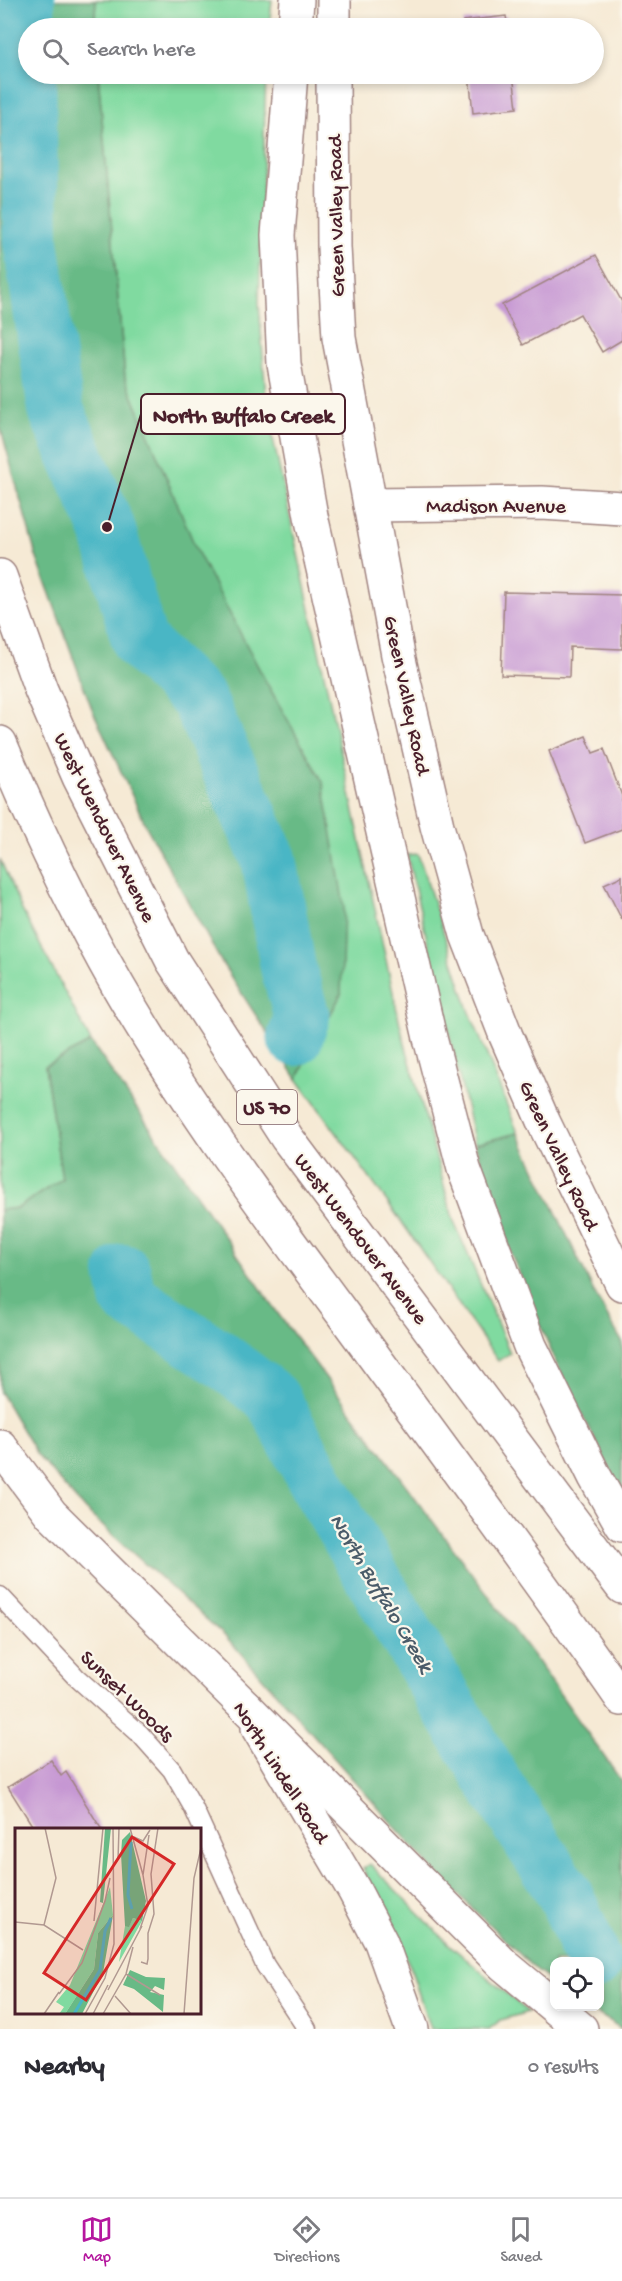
<!DOCTYPE html>
<html lang="en">
<head>
<meta charset="utf-8">
<style>
  body { margin:0; font-family:"Gochi Hand",sans-serif; background:#f7f7f7; color:#2b2b33 }
  .controls { position:absolute; right:18px; bottom:18px; display:grid; overflow:hidden; border-radius:12px; box-shadow:0 3px 9px #0003 }
  .controls button { width:54px; height:54px; display:grid; place-items:center; padding:0; border:0; border-bottom:2px solid #e1e1e2; background:#fff; color:#2b2b33; font:30px sans-serif }
  .list { margin:0; padding:0; list-style:none }
  h2 { display:flex; justify-content:space-between; align-items:center; height:78px; margin:0; padding:0 24px; font-size:26px }
  h2 small { font-size:20px; font-weight:400; color:#7c7c81 }
  .icon { flex:none; width:33px; height:33px; fill:none; stroke:currentColor; stroke-width:2; stroke-linecap:round; stroke-linejoin:round }
  .map { position:relative; flex:none; width:622px; height:2029px; overflow:hidden }
  .search { position:absolute; background:#fff; box-shadow:0 3px 9px #0003; left:18px; right:18px; top:18px; height:66px; display:flex; align-items:center; gap:15px; box-sizing:border-box; padding:0 21px; border-radius:33px; color:#7c7c81; font-size:22px }
  .sheet { height:168px; background:#fff }
  nav { display:flex; justify-content:space-around; align-items:center; box-sizing:border-box; height:84px; border-top:2px solid #e1e1e2; background:#fff; font-size:16px; color:#7c7c81 }
  nav a { display:grid; justify-items:center; gap:3px }
  nav .on { color:#b5179e }
  .map>svg:first-child { display:block }
</style>
</head>
<body>
<div class="map">
<svg width="622" height="2029" viewBox="0 0 622 2029">
  <rect width="100%" height="100%" fill="#fbf7ec"/>
  <filter id="ink" filterUnits="userSpaceOnUse"><feTurbulence type="fractalNoise" baseFrequency=".0167" numOctaves="2"/><feDisplacementMap in="SourceGraphic" scale="12" xChannelSelector="R" yChannelSelector="G"/><feConvolveMatrix kernelMatrix="1 2 1 2 8 2 1 2 1" color-interpolation-filters="sRGB"/></filter>
  <filter id="wash" filterUnits="userSpaceOnUse"><feTurbulence type="fractalNoise" baseFrequency=".008" numOctaves="4" result="noise"/><feDisplacementMap in="SourceGraphic" scale="24" xChannelSelector="R" yChannelSelector="G"/><feGaussianBlur stdDeviation="1.35" result="paint"/><feColorMatrix in="noise" values="0 0 0 0 0 0 0 0 0 0 0 0 0 0 0 0 0 1.4 0 .05"/><feComposite in="paint" operator="in"/></filter>
  <g filter="url(#wash)">
    <rect width="100%" height="100%" fill="#f6ead5"/>
    <g fill="#80daa0" stroke="#657c66" stroke-width="1.5">
      <path d="M96,0H272L269,28H94Z"/>
      <path d="M98,74H266L259,303L267,411L401,1029L454,1222L510,1353L498,1361L396,1214L297,1079L341,994L323,783L265,680L196,551L125,378Z"/>
      <path d="M418,854L469,1010L518,1133L475,1144L407,855Z"/>
      <path d="M0,859L22,910L91,1042L45,1067L62,1179L18,1208L0,1210Z"/>
      <path d="M370,1864L450,1945L528,2012L501,2020L489,2029H430L410,1966L363,1869Z"/>
    </g>
    <g fill="#68ba86" stroke="#596c58" stroke-width="1.5">
      <path d="M0,0H96L94,28H28V74H98L125,378L197,551L265,680L323,782L344,907L341,994L297,1079L222,963L147,828L92,709L36,556L0,426Z"/>
      <path d="M91,1042L279,1315L534,1657L622,1782V2029L587,2007L600,2006V1962H554V1983L537,1971L439,1876L227,1638L85,1510L37,1455L0,1392V1210L18,1208L62,1179L45,1066Z"/>
      <path d="M518,1133L595,1294L622,1342V1493L557,1365L502,1232L475,1144Z"/>
    </g>
    <g fill="none" stroke-linecap="round" stroke-linejoin="round">
      <g stroke="#49b6c5" stroke-width="56">
        <path d="M27,0L31,242L56,410L107,527L140,643L198,698L269,859L288,967L302,1017L295,1038"/>
        <path d="M123,1272L128,1298L218,1357L272,1398L322,1492L496,1786L565,1894L594,1962"/>
      </g>
    </g>
    <g id="blocks">
      <g fill="#c697d3">
        <path d="M506,16L508,28H463V21Z"/>
        <path d="M469,74H513L517,108L473,113Z"/>
        <path d="M596,255L622,302V340L602,352L580,314L523,345L502,305Z"/>
        <path d="M504,592L622,595V649L570,647L569,677L501,675Z"/>
        <path d="M586,736L593,753L604,749L622,796V829L585,843L549,751Z"/>
        <path d="M622,876V920L604,884Z"/>
        <path d="M51,1760L61,1776L66,1772L102,1830H35L8,1787Z"/>
      </g>
    </g>
  </g>
  <g filter="url(#ink)">
    <use href="#blocks" fill-opacity="0" stroke="#a08480" stroke-width="1.5"/>
    <g fill="none" stroke-linecap="round" stroke-linejoin="round">
      <g stroke="#a08480" stroke-width="21">
        <path id="lane" d="M0,1596L76,1677L140,1734L172,1770L193,1807L265,1965L307,2029"/>
      </g>
      <g stroke="#a08480" stroke-width="36">
        <path id="street" d="M370,505L542,503L622,508"/>
      </g>
      <g stroke="#a08480" stroke-width="36">
        <g id="secondary">
          <path d="M334,28V0"/>
          <path d="M333,74L334,247L339,338L398,655L437,826L467,935L506,1036L544,1123L622,1284"/>
          <path d="M258,1728L354,1890L381,1942L412,2029"/>
        </g>
      </g>
      <g stroke="#a08480" stroke-width="36">
        <path id="primary" d="M0,1446L51,1514L245,1706"/>
      </g>
      <g stroke="#a08480" stroke-width="36">
        <g id="highway">
          <path d="M295,28L297,0"/>
          <path d="M291,74L278,235L284,364L311,516L430,1038L464,1169L530,1346L595,1477L622,1525"/>
          <path d="M0,576L41,690L79,777L172,960L287,1138L622,1587"/>
          <path d="M0,743C35,826 73,907 118,986C184,1100 263,1207 342,1313C436,1441 531,1568 622,1699"/>
          <path d="M245,1706L504,1965L581,2029"/>
        </g>
      </g>
      <use href="#lane" stroke="#fff" stroke-width="18"/>
      <use href="#street" stroke="#fff" stroke-width="33"/>
      <use href="#secondary" stroke="#fff" stroke-width="33"/>
      <use href="#primary" stroke="#fff" stroke-width="33"/>
      <use href="#highway" stroke="#fff" stroke-width="33"/>
    </g>
  </g>
  <g text-anchor="middle" stroke-width="4.5" stroke-linejoin="round" paint-order="stroke">
    <rect fill="#fbf7ec" stroke="#7f6065" stroke-width="1.5" x="237" y="1090" width="60" height="34" rx="4.5"/>
    <g font-size="20" font-weight="bold" fill="#4a1f2b">
      <text x="267" y="1114">US 70</text>
    </g>
    <g font-size="21" fill="#4a1f2b" stroke="#fbf7ec">
      <text transform="translate(335 216) rotate(-91)" y="7">Green Valley Road</text>
      <text x="496" y="512">Madison Avenue</text>
      <text transform="translate(408 695) rotate(78)" y="7">Green Valley Road</text>
      <text transform="translate(106 827) rotate(64)" y="7">West Wendover Avenue</text>
      <text transform="translate(560 1155) rotate(65)" y="7">Green Valley Road</text>
      <text transform="translate(362 1238) rotate(53)" y="7">West Wendover Avenue</text>
      <text transform="translate(128 1695) rotate(44)" y="7">Sunset Woods</text>
      <text transform="translate(282 1772) rotate(58)" y="7">North Lindell Road</text>
    </g>
    <g font-size="22" font-style="italic" fill="#4a5b69" stroke="#fbf7ec">
      <text transform="translate(383 1592) rotate(59)" y="8">North Buffalo Creek</text>
    </g>
  </g>
  <g transform="translate(15 1828)">
    <rect width="186" height="186" fill="#f6ead5"/>
    <path d="M95,59L98,87L83,105L79,141L50,186H44L49,179L41,174L55,157ZM118,90L127,93L104,134L110,98H114Z" fill="#80daa0"/>
    <path d="M90,0H96L88,75L85,74ZM115,4L131,73L127,93L118,90L114,99L110,98L106,26L107,12ZM98,87L88,145L67,186H50L79,141L83,105ZM115,142L131,149L150,150L149,162L140,158L135,164L149,167L148,184L119,161L108,157Z" fill="#68ba86"/>
    <path fill="none" stroke="#49b6c5" stroke-width="3" d="M116,14L113,67L117,81M59,186L85,142L90,103L96,90"/>
    <path fill="none" stroke="#b19991" stroke-width="1.5" d="M115,0L128,47M119,9L128,13L135,2M103,32L104,0M79,93L88,0M0,94L29,97L68,122M29,97L41,50L30,0M125,101L133,78L128,47L134,7M126,134L132,136L133,131V105L139,86L136,46L143,0M111,146L145,167M93,162L127,98M44,166L67,135L90,73L95,50M100,168L116,186M29,186L44,164M70,186L90,150L99,116L98,0M78,186L93,157M88,186L111,146L118,119M169,186L179,50L186,20"/>
    <path fill="#d62828" fill-opacity="0.15" stroke="#d62828" stroke-width="3" d="M117,9L159,36L71,172L29,145Z"/>
    <rect width="186" height="186" fill="none" stroke="#4a1f2b" stroke-width="3"/>
  </g>
  <path fill="none" stroke="#4a1f2b" stroke-width="2" d="M107 527L141 414"/>
  <circle fill="#4a1f2b" stroke="#fbf7ec" stroke-width="2" cx="107" cy="527" r="6"/>
  <rect fill="#fbf7ec" stroke="#4a1f2b" stroke-width="2" x="141" y="394" width="204" height="40" rx="6"/>
  <g font-size="22" text-anchor="middle" font-weight="bold" fill="#4a1f2b">
    <text x="243" y="422">North Buffalo Creek</text>
  </g>
</svg>
<div class="controls">
<button><svg class="icon" aria-label="locate" viewBox="0 0 24 24"><circle cx="12" cy="12" r="6"/><path d="M12 2v4M12 18v4M2 12h4M18 12h4"/></svg></button>
</div>
<div class="search"><svg class="icon" aria-label="search" viewBox="0 0 24 24"><circle cx="10" cy="10" r="6"/><path d="M15 15l6 6"/></svg>Search here</div>
</div>
<section class="sheet">
<h2>Nearby<small>0 results</small></h2>
<ul class="list">
</ul>
</section>
<nav>
<a class="on"><svg class="icon" aria-label="map" viewBox="0 0 24 24"><path d="M3 6l6-2 6 2 6-2v14l-6 2-6-2-6 2zM9 4v14M15 6v14"/></svg>Map</a>
<a><svg class="icon" aria-label="directions" viewBox="0 0 24 24"><path d="M12 3l9 9-9 9-9-9zM9 14v-3h6M13 9l2 2-2 2"/></svg>Directions</a>
<a><svg class="icon" aria-label="saved" viewBox="0 0 24 24"><path d="M7 4h10v16l-5-4-5 4z"/></svg>Saved</a>
</nav>
</body>
</html>
